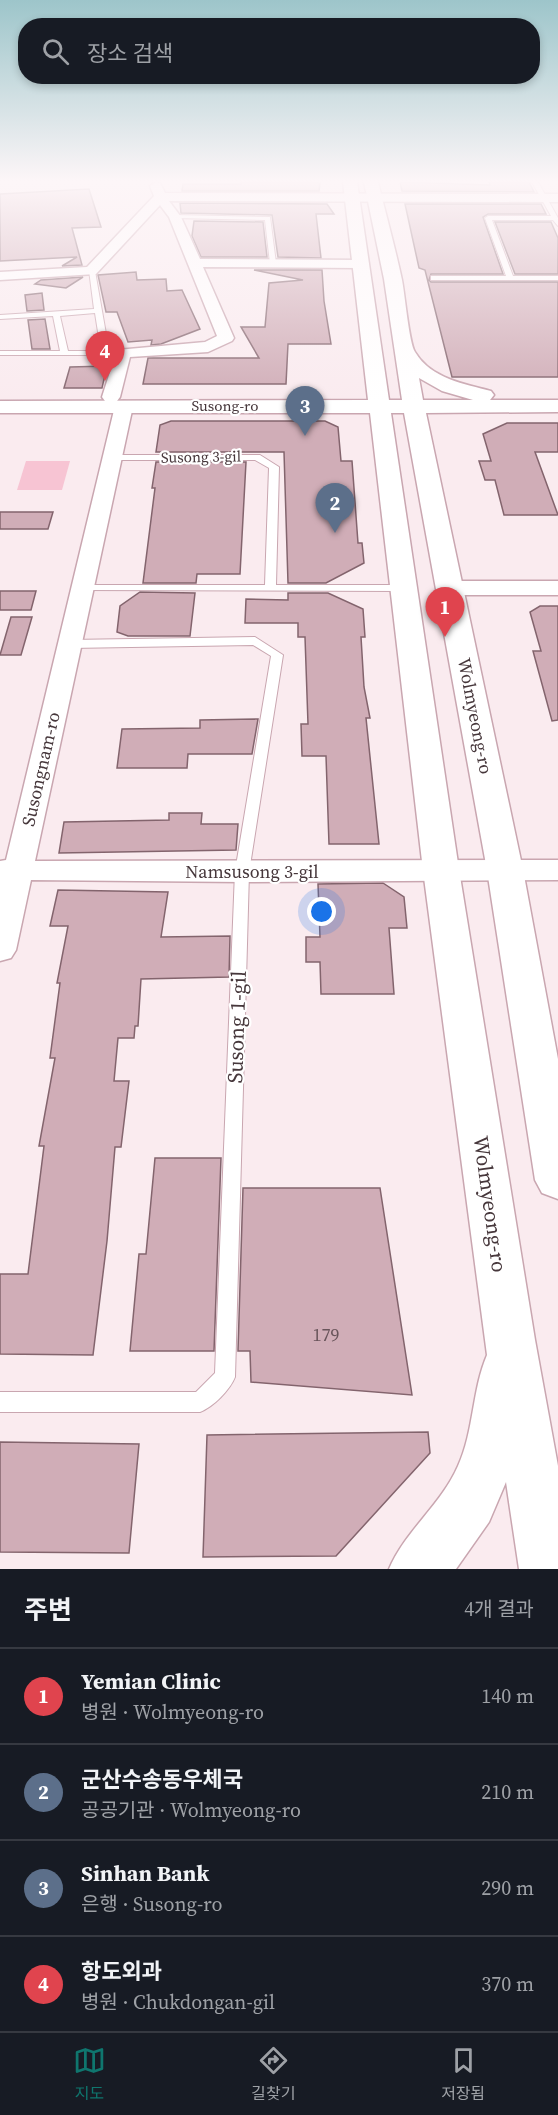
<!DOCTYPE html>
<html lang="ko">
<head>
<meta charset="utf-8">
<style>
  body { margin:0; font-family:"Source Serif 4","Noto Sans KR",serif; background:#242831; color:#f1f3f6 }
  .you { position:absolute; left:322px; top:912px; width:21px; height:21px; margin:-15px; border:4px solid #fff; border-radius:50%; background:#1a73e8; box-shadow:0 0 0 9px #1a73e833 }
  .badge { display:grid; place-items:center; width:39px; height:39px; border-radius:50%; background:#0f766e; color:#fff; font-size:20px; font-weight:700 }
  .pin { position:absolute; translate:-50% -50px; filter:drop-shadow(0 2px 3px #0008) }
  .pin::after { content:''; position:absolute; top:32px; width:21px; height:18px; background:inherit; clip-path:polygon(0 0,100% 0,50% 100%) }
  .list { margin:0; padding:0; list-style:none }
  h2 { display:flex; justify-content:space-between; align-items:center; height:78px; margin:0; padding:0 24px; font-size:26px }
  h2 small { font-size:20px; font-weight:400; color:#9ea1a6 }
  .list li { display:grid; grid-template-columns:39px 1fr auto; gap:18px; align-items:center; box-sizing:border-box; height:96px; padding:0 24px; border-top:2px solid #363941 }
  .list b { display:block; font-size:22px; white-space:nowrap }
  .list p { margin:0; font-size:20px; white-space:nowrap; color:#9ea1a6 }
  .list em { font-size:20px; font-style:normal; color:#9ea1a6 }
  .icon { flex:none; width:33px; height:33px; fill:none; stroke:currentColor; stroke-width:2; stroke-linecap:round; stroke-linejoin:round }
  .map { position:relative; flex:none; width:558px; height:1569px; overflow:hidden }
  .search { position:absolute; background:#171b24; box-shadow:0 3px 9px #0003; left:18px; right:18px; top:18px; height:66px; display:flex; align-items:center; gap:15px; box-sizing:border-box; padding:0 21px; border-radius:24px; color:#9ea1a6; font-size:22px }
  .sheet { height:462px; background:#171b24 }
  nav { display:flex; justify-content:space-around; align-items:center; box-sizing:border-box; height:84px; border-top:2px solid #363941; background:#171b24; font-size:16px; color:#9ea1a6 }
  nav a { display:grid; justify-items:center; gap:3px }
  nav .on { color:#0f766e }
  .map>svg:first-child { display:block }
</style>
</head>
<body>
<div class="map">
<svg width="558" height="1569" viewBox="0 0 558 1569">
  <rect width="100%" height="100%" fill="#faebef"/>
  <path fill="#f7c4d3" d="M26,461H70L62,490H17Z"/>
  <g fill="#d0adb7" stroke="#83646d" stroke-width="1.5">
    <path d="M241,182H314L320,183L319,191H182L183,184H241Z"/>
    <path d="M400,182L490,185L489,182H529L534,192L402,191Z"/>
    <path d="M89,189L101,227L72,228L82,265L62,266L77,257L0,261V194Z"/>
    <path d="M180,203L327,204L334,214H316L321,258L278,257L272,215L181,213Z"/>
    <path d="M405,204H541L546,214H488L483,217L503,274H431L429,280L431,282H558V377H452L425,270L419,268Z"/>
    <path d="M194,221L263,222L267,257H201L192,236Z"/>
    <path d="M495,222H551L558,238V274H515Z"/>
    <path d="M254,270H322L324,301L331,344H288L286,384H143L148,358H259L241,327H265L269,283L303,280Z"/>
    <path d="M136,272L137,280L166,279L167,291L182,290L200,329L161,344L151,345L152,340L128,342L117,312H106L98,275Z"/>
    <path d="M83,277L66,288L35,284L41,280Z"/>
    <path d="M42,293L44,310L27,311L25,295Z"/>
    <path d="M45,319L50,349H32L28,320Z"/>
    <path d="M107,366L102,388H64L70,367Z"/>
    <path d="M171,421H325L338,427L341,461H352L358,543H362L364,563L326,583H288L284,452H156L160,425Z"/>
    <path d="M507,423H558V452H535L558,515H504L495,480H485L479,461H491L483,434Z"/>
    <path d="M156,462H246L240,574H197L196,583H143L155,488H152Z"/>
    <path d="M0,512H53L48,529H0Z"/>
    <path d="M0,591H36L31,610H0Z"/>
    <path d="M140,592L195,593L190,636H128L117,632L120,606Z"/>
    <path d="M288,593H328L363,609L365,637H361L364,687L370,718H366L379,844H329L326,756H302L301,724H308L305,637H298V623H245L246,599L288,600Z"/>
    <path d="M540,606H558V720L552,721L533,651H541L530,612Z"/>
    <path d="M11,617H32L21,655H0Z"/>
    <path d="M258,719L252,754H188L187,768H117L122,729L200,728V720Z"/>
    <path d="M169,813H202L201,824H238L236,850L59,853L64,822L169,820Z"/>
    <path d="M383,883L404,897L407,928H389L394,994H321L320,962H306V937H320L318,884Z"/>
    <path d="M58,890L168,892L161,937L230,936L229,977L141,979L138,1026H135L134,1038H118L114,1081H129L121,1147H115L107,1241L93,1355L0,1354V1274H28L44,1146H39L55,1058H50L60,983H57L68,926H50Z"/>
    <path d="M155,1158H221L214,1351H130L139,1254H146Z"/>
    <path d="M243,1188H380L412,1395L251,1382L250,1351H238Z"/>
    <path d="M428,1432L430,1453L336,1556L203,1557L207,1435Z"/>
    <path d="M0,1442L139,1444L129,1553L0,1552Z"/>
  </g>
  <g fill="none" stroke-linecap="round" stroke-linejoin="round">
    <g stroke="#c9a6b0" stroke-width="2">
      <g id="service">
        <path d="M532,182H538L558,218V226L553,220H492L513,276H558V280H431V276H506L485,218L488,216H551Z"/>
        <path d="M175,215L270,217L276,263L273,265L270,263L265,220L173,218Z"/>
        <path d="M89,270L95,271L109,351H126V355H0V351H60L53,316L0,319V315L94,309ZM95,313L101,351H68L60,316Z"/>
        <path d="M112,455H260L279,467L276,585H402L408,588L402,591L79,590V586L83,585H265L269,468L255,460H109V456Z"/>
        <path d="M255,637L283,655L249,872L235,1377C230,1390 213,1407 200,1412H0V1392H196L215,1373L235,872L271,656L253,645L70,648L64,644L70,640Z"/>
      </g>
    </g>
    <g stroke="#c9a6b0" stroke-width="3">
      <g id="minor">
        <path d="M156,182L160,183L165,193L558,194V202L169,201L181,217L200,259L360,260L367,264L360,268L203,267L234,338L232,341L208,352L130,357L120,397L117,401H105L102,397L117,350L205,342L217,336L169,217L160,205L96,274L0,280V272L87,267L154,196L150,186Z"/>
        <path d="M124,401L130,402L133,406L35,861L558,860V880L242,882L31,880L16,950L11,958L0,961V861L6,860L115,406L118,402Z"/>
        <path d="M450,581H558V595H450L442,593L439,588L442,583Z"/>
      </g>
    </g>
    <g stroke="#c9a6b0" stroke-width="3">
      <path id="tertiary" d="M343,182H357L389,400H402L384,279L364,182H378C386,215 395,247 402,280C405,295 409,343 415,352C431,379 465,384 491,391L494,395L490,400H558V412L426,413L523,870L558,1059V1199L542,1193L535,1180L487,870L404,413H391L459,870L535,1340L558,1466V1569H519L506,1482L489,1522L456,1569H389C405,1531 441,1505 458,1466C474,1431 472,1390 487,1355L423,870L370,413H0V401L368,400ZM419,378L442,391L473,400H423Z"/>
    </g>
    <use href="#service" fill="#fff" fill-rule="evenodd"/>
    <use href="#minor" fill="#fff" fill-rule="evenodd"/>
    <use href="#tertiary" fill="#fff" fill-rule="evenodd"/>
  </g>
  <linearGradient id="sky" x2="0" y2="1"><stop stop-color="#9dc5ca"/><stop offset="0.45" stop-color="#fdf6f8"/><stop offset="1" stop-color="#fdf6f8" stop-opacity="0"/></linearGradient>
  <rect width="558" height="402" fill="url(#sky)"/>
  <g text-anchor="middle" stroke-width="4.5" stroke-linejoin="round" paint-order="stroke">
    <g font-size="15" fill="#46373b" stroke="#fff">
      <text x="225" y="411">Susong-ro</text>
      <text transform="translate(201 457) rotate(-1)" y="5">Susong 3-gil</text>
    </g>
    <g font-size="18" fill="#46373b" stroke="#fff">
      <text transform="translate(475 716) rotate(79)" y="6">Wolmyeong-ro</text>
      <text transform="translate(41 769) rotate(-77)" y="6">Susongnam-ro</text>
      <text x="252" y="878">Namsusong 3-gil</text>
    </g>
    <g font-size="18" fill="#68545a">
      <text x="326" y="1341">179</text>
    </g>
    <g font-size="21" fill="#46373b" stroke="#fff">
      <text transform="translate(237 1027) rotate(-88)" y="7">Susong 1-gil</text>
      <text transform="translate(490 1204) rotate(82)" y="7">Wolmyeong-ro</text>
    </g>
  </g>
</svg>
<div class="you"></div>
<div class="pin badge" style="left:445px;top:637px;background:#e0444e">1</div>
<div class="pin badge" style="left:335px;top:533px;background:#5c6f8a">2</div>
<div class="pin badge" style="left:305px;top:436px;background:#5c6f8a">3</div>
<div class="pin badge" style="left:105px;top:381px;background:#e0444e">4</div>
<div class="search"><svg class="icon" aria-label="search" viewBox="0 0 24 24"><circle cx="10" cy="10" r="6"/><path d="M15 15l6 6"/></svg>장소 검색</div>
</div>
<section class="sheet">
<h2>주변<small>4개 결과</small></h2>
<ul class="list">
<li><span class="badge" style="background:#e0444e">1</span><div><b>Yemian Clinic</b><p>병원 · Wolmyeong-ro</p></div><em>140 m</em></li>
<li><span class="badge" style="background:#5c6f8a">2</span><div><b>군산수송동우체국</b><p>공공기관 · Wolmyeong-ro</p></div><em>210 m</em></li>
<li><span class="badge" style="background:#5c6f8a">3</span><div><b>Sinhan Bank</b><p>은행 · Susong-ro</p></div><em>290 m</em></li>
<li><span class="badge" style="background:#e0444e">4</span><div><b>항도외과</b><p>병원 · Chukdongan-gil</p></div><em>370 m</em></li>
</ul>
</section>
<nav>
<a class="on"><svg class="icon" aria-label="map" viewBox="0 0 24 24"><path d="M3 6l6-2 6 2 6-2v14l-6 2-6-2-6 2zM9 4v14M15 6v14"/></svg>지도</a>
<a><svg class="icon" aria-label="directions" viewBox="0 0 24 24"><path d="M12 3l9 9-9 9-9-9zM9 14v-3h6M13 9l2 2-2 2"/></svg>길찾기</a>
<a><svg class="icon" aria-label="saved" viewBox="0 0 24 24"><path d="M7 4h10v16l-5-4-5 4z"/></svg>저장됨</a>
</nav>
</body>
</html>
